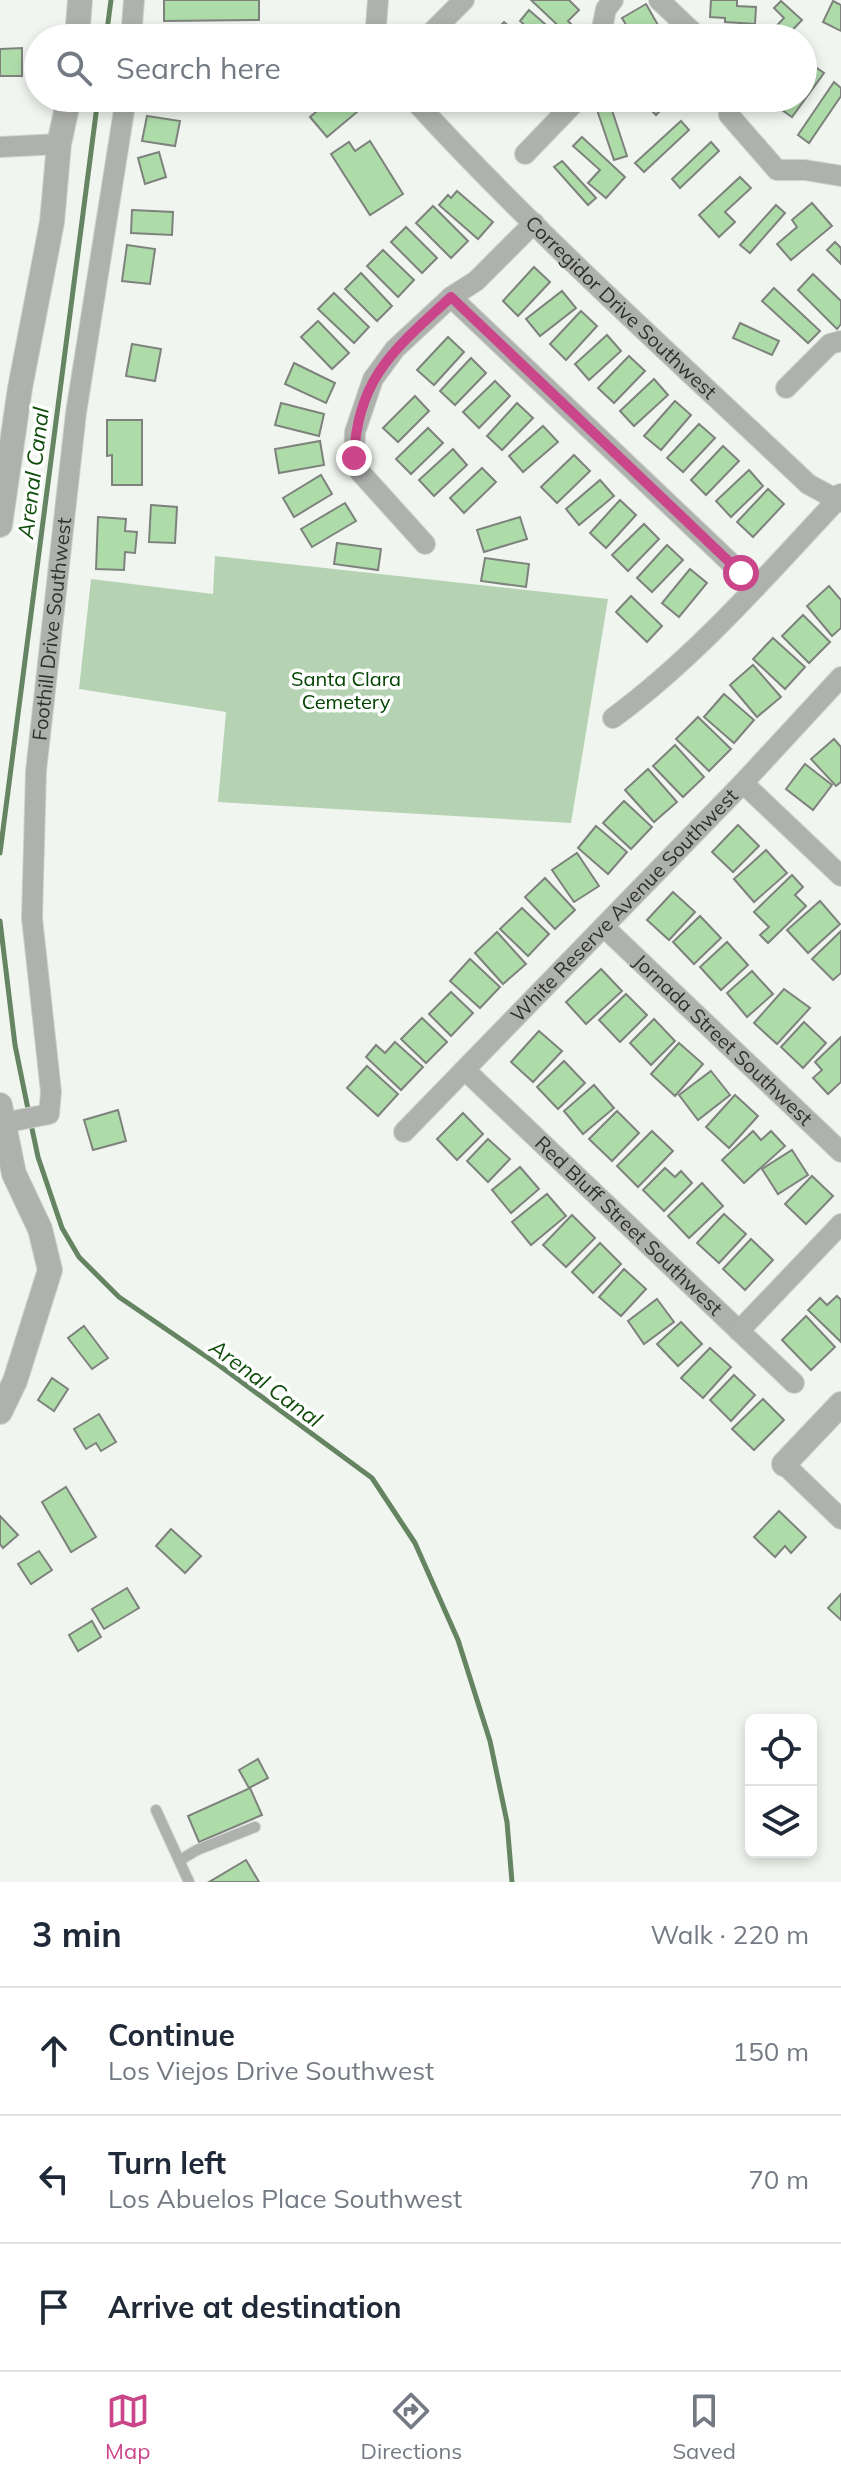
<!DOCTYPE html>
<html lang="en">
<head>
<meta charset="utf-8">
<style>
  body { margin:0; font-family:Mulish,sans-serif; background:#f6f6f7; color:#1f2937 }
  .controls { position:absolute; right:24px; bottom:24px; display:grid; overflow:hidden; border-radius:12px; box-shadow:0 4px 12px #0003 }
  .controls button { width:72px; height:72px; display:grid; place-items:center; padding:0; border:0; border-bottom:2px solid #e0e1e3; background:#fff; color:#1f2937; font:40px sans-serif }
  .stop { position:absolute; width:24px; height:24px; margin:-18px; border:6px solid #ca4589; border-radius:50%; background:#fff }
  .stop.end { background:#ca4589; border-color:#fff; box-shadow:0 2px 8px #0008 }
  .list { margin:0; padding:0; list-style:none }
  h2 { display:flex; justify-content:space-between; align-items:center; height:104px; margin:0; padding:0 32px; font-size:34px }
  h2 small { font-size:26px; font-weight:400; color:#747a83 }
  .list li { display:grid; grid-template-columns:52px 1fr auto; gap:24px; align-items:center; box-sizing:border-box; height:128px; padding:0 32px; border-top:2px solid #e0e1e3 }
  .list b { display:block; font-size:30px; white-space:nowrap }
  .list p { margin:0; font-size:26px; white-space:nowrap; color:#747a83 }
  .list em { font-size:26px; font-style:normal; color:#747a83 }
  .icon { flex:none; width:44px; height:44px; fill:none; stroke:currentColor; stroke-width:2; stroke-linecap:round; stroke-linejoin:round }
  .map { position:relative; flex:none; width:841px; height:1882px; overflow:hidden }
  .search { position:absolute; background:#fff; box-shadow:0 4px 12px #0003; left:24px; right:24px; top:24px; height:88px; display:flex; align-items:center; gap:20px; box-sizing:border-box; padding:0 28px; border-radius:44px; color:#747a83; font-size:30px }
  .sheet { height:488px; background:#fff }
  nav { display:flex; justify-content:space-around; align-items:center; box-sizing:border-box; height:112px; border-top:2px solid #e0e1e3; background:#fff; font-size:22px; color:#747a83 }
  nav a { display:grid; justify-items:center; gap:4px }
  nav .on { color:#ca4589 }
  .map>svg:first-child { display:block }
</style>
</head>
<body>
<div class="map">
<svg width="841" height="1882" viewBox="0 0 841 1882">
  <rect width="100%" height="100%" fill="#f0f5ef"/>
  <path fill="#b5d3b2" d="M215,556L608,599L571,823L218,802L226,712L79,689L91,579L213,594Z"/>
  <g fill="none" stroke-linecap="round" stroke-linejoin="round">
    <g stroke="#658461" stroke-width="5">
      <path d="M106,38L111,0"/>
      <path d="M0,853L98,98"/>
      <path d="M0,921L15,1045L29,1114"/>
      <path d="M31,1124L38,1157L62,1228L79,1257L119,1297L220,1366L372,1478L415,1543L458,1640L490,1741L507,1822L512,1882"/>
    </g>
  </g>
  <g fill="#aedca9" stroke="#7e827d" stroke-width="2">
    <path d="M164,0H259V20L164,21Z"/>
    <path d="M531,0H569L579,10L568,21L572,25L565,32Z"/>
    <path d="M711,0H737V6L756,7L755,24L725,22V18L710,17Z"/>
    <path d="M781,1L802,20L785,38H765L784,18L774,8Z"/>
    <path d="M833,1L841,5V31L823,22Z"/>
    <path d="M646,4L658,25L652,28L658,38H634L622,18Z"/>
    <path d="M529,10L561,38H539L520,21Z"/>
    <path d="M504,22L522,38H505L496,30Z"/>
    <path d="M199,33V38H171V34Z"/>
    <path d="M22,48V76H0V49Z"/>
    <path d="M814,66L824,73L792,117L782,110L791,98H803V81Z"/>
    <path d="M834,82L841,88V96L809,143L798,135Z"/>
    <path d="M332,98H345L357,112L327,137L310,117Z"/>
    <path d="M608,98L627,156L614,160L594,101Z"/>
    <path d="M646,98H672L656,115L643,102Z"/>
    <path d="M147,116L180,121L175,146L142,141Z"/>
    <path d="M681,121L689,130L644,172L635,163Z"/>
    <path d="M582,137L625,177L606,198L588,183L600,170L573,146Z"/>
    <path d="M370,141L403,194L370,215L331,154L349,142L355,151Z"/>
    <path d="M711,142L719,151L680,188L672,179Z"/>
    <path d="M159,152L166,177L145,184L138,158Z"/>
    <path d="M562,161L596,198L588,205L554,167Z"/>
    <path d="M740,177L751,188L725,212L735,222L719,237L699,215Z"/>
    <path d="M457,191L493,222L478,239L439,205L448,195L451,198Z"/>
    <path d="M812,203L832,226L791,260L777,244L797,227L792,220Z"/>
    <path d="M776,205L785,213L750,253L740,245Z"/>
    <path d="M433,206L468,241L451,258L416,223Z"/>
    <path d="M132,210L173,212L172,235L131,233Z"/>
    <path d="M406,227L437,258L422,273L391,242Z"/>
    <path d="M835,242L841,248V264L827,250Z"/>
    <path d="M127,245L155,249L150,284L122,281Z"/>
    <path d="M383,250L414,280L398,297L367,266Z"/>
    <path d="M534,267L550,282L518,316L503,301Z"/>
    <path d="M361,273L392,306L377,321L345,289Z"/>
    <path d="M813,274L841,301V324L837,329L798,290Z"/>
    <path d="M774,288L820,331L808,343L762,301Z"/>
    <path d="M562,291L576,308L540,336L526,319Z"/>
    <path d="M334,293L369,327L354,343L318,309Z"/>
    <path d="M581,311L597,326L566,360L550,344Z"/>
    <path d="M318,321L349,353L332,369L301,337Z"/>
    <path d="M740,323L779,341L772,355L733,338Z"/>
    <path d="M607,335L621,351L589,380L575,364Z"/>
    <path d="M448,337L464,352L434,385L417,370Z"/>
    <path d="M132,344L161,349L155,381L126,376Z"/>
    <path d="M629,356L645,371L614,403L598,388Z"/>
    <path d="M471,358L486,373L455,405L440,391Z"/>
    <path d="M294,363L335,383L326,403L285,384Z"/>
    <path d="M654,379L668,395L634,426L620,411Z"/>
    <path d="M495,381L510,396L479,428L463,412Z"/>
    <path d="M415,396L429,411L398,442L383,428Z"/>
    <path d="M675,401L691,415L661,450L644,436Z"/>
    <path d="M281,403L324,414L319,436L275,425Z"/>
    <path d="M517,403L533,418L502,450L487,436Z"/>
    <path d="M107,420H142V485H112V455L107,456Z"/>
    <path d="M699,424L715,438L683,472L667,458Z"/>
    <path d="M543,426L558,442L523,472L509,456Z"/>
    <path d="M428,428L443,443L411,474L396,459Z"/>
    <path d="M320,441L324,465L279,473L275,449Z"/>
    <path d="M723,446L739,461L706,495L691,480Z"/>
    <path d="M453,449L467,465L434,496L419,480Z"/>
    <path d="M574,455L590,471L557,503L541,487Z"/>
    <path d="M482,468L496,482L464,513L450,498Z"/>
    <path d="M749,470L763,486L731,517L716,501Z"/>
    <path d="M321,475L332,494L294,517L283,498Z"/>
    <path d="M600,480L614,496L579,525L566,509Z"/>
    <path d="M768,489L784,504L753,537L737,522Z"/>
    <path d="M620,500L636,515L606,548L590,533Z"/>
    <path d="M345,503L356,521L312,547L301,529Z"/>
    <path d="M151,505L177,507L175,543L149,542Z"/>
    <path d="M98,517L126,519L125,531L137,532L135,553L125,552L124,570L96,569Z"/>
    <path d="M520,517L527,539L484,552L477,530Z"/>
    <path d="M644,524L659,539L628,571L612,555Z"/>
    <path d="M337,543L381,549L378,570L334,564Z"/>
    <path d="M667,545L683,560L652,592L637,578Z"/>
    <path d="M485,558L529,564L526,587L481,581Z"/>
    <path d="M690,569L707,583L679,617L662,603Z"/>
    <path d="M829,586L841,600V628L832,636L807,606Z"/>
    <path d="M631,596L662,626L647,642L616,612Z"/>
    <path d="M803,615L830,642L809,663L782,636Z"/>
    <path d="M773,638L805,667L785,689L753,659Z"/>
    <path d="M753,665L781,697L757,717L730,685Z"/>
    <path d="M724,694L754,720L734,743L704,717Z"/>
    <path d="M698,717L731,749L709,771L676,739Z"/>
    <path d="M834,739L841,747V782L836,786L811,759Z"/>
    <path d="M675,745L704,777L683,797L653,766Z"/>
    <path d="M805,764L832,785L813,810L786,789Z"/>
    <path d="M648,769L677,802L654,822L625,790Z"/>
    <path d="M624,801L652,827L631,849L603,823Z"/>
    <path d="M738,825L759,846L733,872L712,852Z"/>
    <path d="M596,826L627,852L608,874L578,848Z"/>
    <path d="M766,850L787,873L754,902L734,879Z"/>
    <path d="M577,853L599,886L574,902L552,870Z"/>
    <path d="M792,875L803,887L795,895L806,906L768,943L760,935L769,927L754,912Z"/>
    <path d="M545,878L575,910L555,929L525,897Z"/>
    <path d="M673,892L695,912L669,940L647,920Z"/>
    <path d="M820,901L840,924L808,953L787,930Z"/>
    <path d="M522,908L549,934L528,956L500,929Z"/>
    <path d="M700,916L721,938L694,964L673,942Z"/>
    <path d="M841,931V973L833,980L812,959Z"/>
    <path d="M497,932L526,964L503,984L475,953Z"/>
    <path d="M727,942L748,965L721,990L700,967Z"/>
    <path d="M470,959L500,987L480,1008L450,981Z"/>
    <path d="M601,969L622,991L586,1024L566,1002Z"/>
    <path d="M752,971L773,994L747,1017L727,993Z"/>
    <path d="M784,989L810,1008L777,1044L754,1023Z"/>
    <path d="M451,992L473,1013L451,1036L429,1014Z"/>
    <path d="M626,994L647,1015L620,1042L599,1020Z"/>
    <path d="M422,1018L447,1042L426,1063L401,1039Z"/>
    <path d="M654,1019L675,1041L651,1065L630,1043Z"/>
    <path d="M804,1022L826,1043L803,1068L781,1047Z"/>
    <path d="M539,1031L562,1051L533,1082L511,1062Z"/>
    <path d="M841,1037V1082L828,1094L813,1078L822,1070L815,1062Z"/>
    <path d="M395,1042L423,1067L401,1090L366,1057L376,1045L385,1053Z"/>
    <path d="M679,1043L703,1064L675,1096L651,1074Z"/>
    <path d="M564,1061L585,1083L558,1109L537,1087Z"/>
    <path d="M367,1066L398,1094L378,1116L347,1088Z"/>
    <path d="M711,1071L730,1095L698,1120L679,1095Z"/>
    <path d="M594,1085L614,1108L583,1134L564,1111Z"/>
    <path d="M735,1095L758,1116L729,1148L706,1127Z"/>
    <path d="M118,1110L126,1141L93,1150L84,1120Z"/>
    <path d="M617,1111L639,1133L612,1161L589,1139Z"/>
    <path d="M463,1113L483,1134L457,1160L437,1139Z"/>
    <path d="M652,1131L673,1151L638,1187L617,1166Z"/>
    <path d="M753,1131L761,1140L771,1131L785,1146L744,1183L722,1160Z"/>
    <path d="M488,1139L510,1159L488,1182L467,1161Z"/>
    <path d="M792,1150L808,1175L778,1194L762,1169Z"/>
    <path d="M520,1167L539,1189L511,1213L492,1190Z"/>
    <path d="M665,1168L675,1177L681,1171L692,1183L664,1211L643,1190Z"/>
    <path d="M812,1176L833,1196L806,1224L785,1204Z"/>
    <path d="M702,1183L723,1206L689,1238L668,1216Z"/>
    <path d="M547,1194L566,1216L531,1245L512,1222Z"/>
    <path d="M724,1214L746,1234L719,1263L697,1243Z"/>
    <path d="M572,1215L595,1238L566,1267L543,1245Z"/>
    <path d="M751,1239L773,1260L745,1290L723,1269Z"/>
    <path d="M600,1243L621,1264L593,1293L572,1272Z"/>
    <path d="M624,1269L646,1289L621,1316L599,1297Z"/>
    <path d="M837,1296L841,1300V1342L808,1310L820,1298L827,1305Z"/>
    <path d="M657,1299L674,1322L644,1344L628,1321Z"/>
    <path d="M806,1316L835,1347L811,1370L782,1340Z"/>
    <path d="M681,1322L702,1344L678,1366L657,1344Z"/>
    <path d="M84,1326L108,1358L92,1369L68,1338Z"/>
    <path d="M710,1348L731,1367L703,1398L681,1378Z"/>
    <path d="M734,1375L755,1395L731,1421L710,1400Z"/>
    <path d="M52,1378L68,1389L54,1411L38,1400Z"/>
    <path d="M763,1399L784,1420L754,1450L732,1429Z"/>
    <path d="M99,1414L116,1442L101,1451L96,1443L86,1449L74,1429Z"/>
    <path d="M66,1487L96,1537L71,1552L42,1502Z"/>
    <path d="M779,1511L806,1537L791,1553L785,1546L775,1557L754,1537Z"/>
    <path d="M0,1516L18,1535L3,1548L0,1544Z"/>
    <path d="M171,1529L201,1556L185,1573L156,1546Z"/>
    <path d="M39,1551L52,1570L31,1584L18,1564Z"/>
    <path d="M127,1588L139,1608L104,1629L92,1609Z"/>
    <path d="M841,1594V1620L828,1608Z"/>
    <path d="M92,1621L101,1637L78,1651L69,1635Z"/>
    <path d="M258,1759L268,1778L249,1788L239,1770Z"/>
    <path d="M250,1788L262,1815L199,1842L188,1816Z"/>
    <path d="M246,1860L259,1882H209Z"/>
  </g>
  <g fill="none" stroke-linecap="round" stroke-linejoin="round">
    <g stroke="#cdd2cc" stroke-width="12">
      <g id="service">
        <path d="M156,1810L189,1882"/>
        <path d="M180,1860L197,1850L255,1827"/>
      </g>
    </g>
    <g stroke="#cdd2cc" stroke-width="22">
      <g id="minor">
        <path d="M659,0L699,38"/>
        <path d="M131,38L134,0"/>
        <path d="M375,38L378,0"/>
        <path d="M426,38L464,0"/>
        <path d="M600,38L606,9L613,0"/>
        <path id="s1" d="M412,98C536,234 674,357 808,484L841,502"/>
        <path d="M728,98L729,115L777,170H805L841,176"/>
        <path d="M0,147L59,144"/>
        <path d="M525,154L579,98"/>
        <path d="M451,297L756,587"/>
        <path d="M786,388L830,344L841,341"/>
        <path d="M425,544L360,472L354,458L355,432L373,379L395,349L451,297L476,281L534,223"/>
        <path d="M613,718C697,656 767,575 838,499"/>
        <path d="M743,783L841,876"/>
        <path id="s2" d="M604,927L841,1152"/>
        <path id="s3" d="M465,1070L794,1383"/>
        <path id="s4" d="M3,1123L49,1114L51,1092L32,918L36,771L76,413L126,98"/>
        <path id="s5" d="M404,1132L743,783L841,677"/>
        <path d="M739,1331L841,1224"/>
        <path d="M784,1464L841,1519"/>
      </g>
    </g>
    <g stroke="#cdd2cc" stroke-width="26">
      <g id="tertiary">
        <path d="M77,38L80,0"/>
        <path d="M838,499L841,496"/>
        <path d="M0,525L20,388L52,222L59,144L69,98"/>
        <path d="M0,1105L14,1174L40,1229L50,1270L15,1381L0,1412"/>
        <path d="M784,1464L841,1404"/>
      </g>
    </g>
    <use href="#service" stroke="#afb1ae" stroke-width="10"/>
    <use href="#minor" stroke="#afb1ae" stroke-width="20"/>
    <use href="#tertiary" stroke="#afb1ae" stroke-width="24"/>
  </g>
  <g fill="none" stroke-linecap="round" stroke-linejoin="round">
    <path stroke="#ca4589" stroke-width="10" d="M354,458C357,377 396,348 451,297L741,573"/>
  </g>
  <g text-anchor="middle" stroke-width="7" stroke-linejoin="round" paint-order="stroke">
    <g font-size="20" fill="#2f312e" stroke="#fff">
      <text dy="7" stroke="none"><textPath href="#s1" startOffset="296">Corregidor Drive Southwest</textPath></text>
      <text dy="7" stroke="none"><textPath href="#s4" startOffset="534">Foothill Drive Southwest</textPath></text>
      <text dy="7" stroke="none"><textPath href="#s5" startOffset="316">White Reserve Avenue Southwest</textPath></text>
      <text dy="7" stroke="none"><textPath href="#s2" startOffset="164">Jornada Street Southwest</textPath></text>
      <text dy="7" stroke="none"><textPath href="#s3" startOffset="226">Red Bluff Street Southwest</textPath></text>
    </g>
    <g font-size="20" fill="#004300" stroke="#fff">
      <text x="346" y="686">Santa Clara<tspan x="346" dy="23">Cemetery</tspan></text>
    </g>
    <g font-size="22" font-style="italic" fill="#0f4d0b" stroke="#fff">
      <text transform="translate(33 473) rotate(-83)" y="8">Arenal Canal</text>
      <text transform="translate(266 1383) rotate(36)" y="8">Arenal Canal</text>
    </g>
  </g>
</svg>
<div class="controls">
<button><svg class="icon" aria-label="locate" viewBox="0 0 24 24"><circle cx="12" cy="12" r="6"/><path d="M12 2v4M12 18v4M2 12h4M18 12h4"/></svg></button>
<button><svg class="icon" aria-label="layers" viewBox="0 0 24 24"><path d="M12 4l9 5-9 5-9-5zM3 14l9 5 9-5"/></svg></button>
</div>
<div class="stop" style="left:741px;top:573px"></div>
<div class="stop end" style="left:354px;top:458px"></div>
<div class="search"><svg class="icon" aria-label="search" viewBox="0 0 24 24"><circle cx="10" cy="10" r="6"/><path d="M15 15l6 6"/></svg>Search here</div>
</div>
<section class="sheet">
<h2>3 min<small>Walk · 220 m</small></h2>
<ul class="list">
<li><svg class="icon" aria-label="ahead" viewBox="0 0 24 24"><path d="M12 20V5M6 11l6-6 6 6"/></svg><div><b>Continue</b><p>Los Viejos Drive Southwest</p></div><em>150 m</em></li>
<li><svg class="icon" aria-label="left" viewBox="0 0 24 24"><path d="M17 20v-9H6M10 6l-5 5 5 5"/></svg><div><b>Turn left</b><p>Los Abuelos Place Southwest</p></div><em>70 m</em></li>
<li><svg class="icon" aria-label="arrive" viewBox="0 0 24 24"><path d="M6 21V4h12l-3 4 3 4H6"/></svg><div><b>Arrive at destination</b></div></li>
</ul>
</section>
<nav>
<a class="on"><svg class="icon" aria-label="map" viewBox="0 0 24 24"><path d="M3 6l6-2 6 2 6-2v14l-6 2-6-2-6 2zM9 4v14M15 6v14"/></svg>Map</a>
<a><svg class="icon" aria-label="directions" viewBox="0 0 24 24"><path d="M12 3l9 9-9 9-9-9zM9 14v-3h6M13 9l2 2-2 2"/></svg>Directions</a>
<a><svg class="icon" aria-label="saved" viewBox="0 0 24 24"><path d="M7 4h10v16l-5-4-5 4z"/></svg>Saved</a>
</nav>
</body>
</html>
